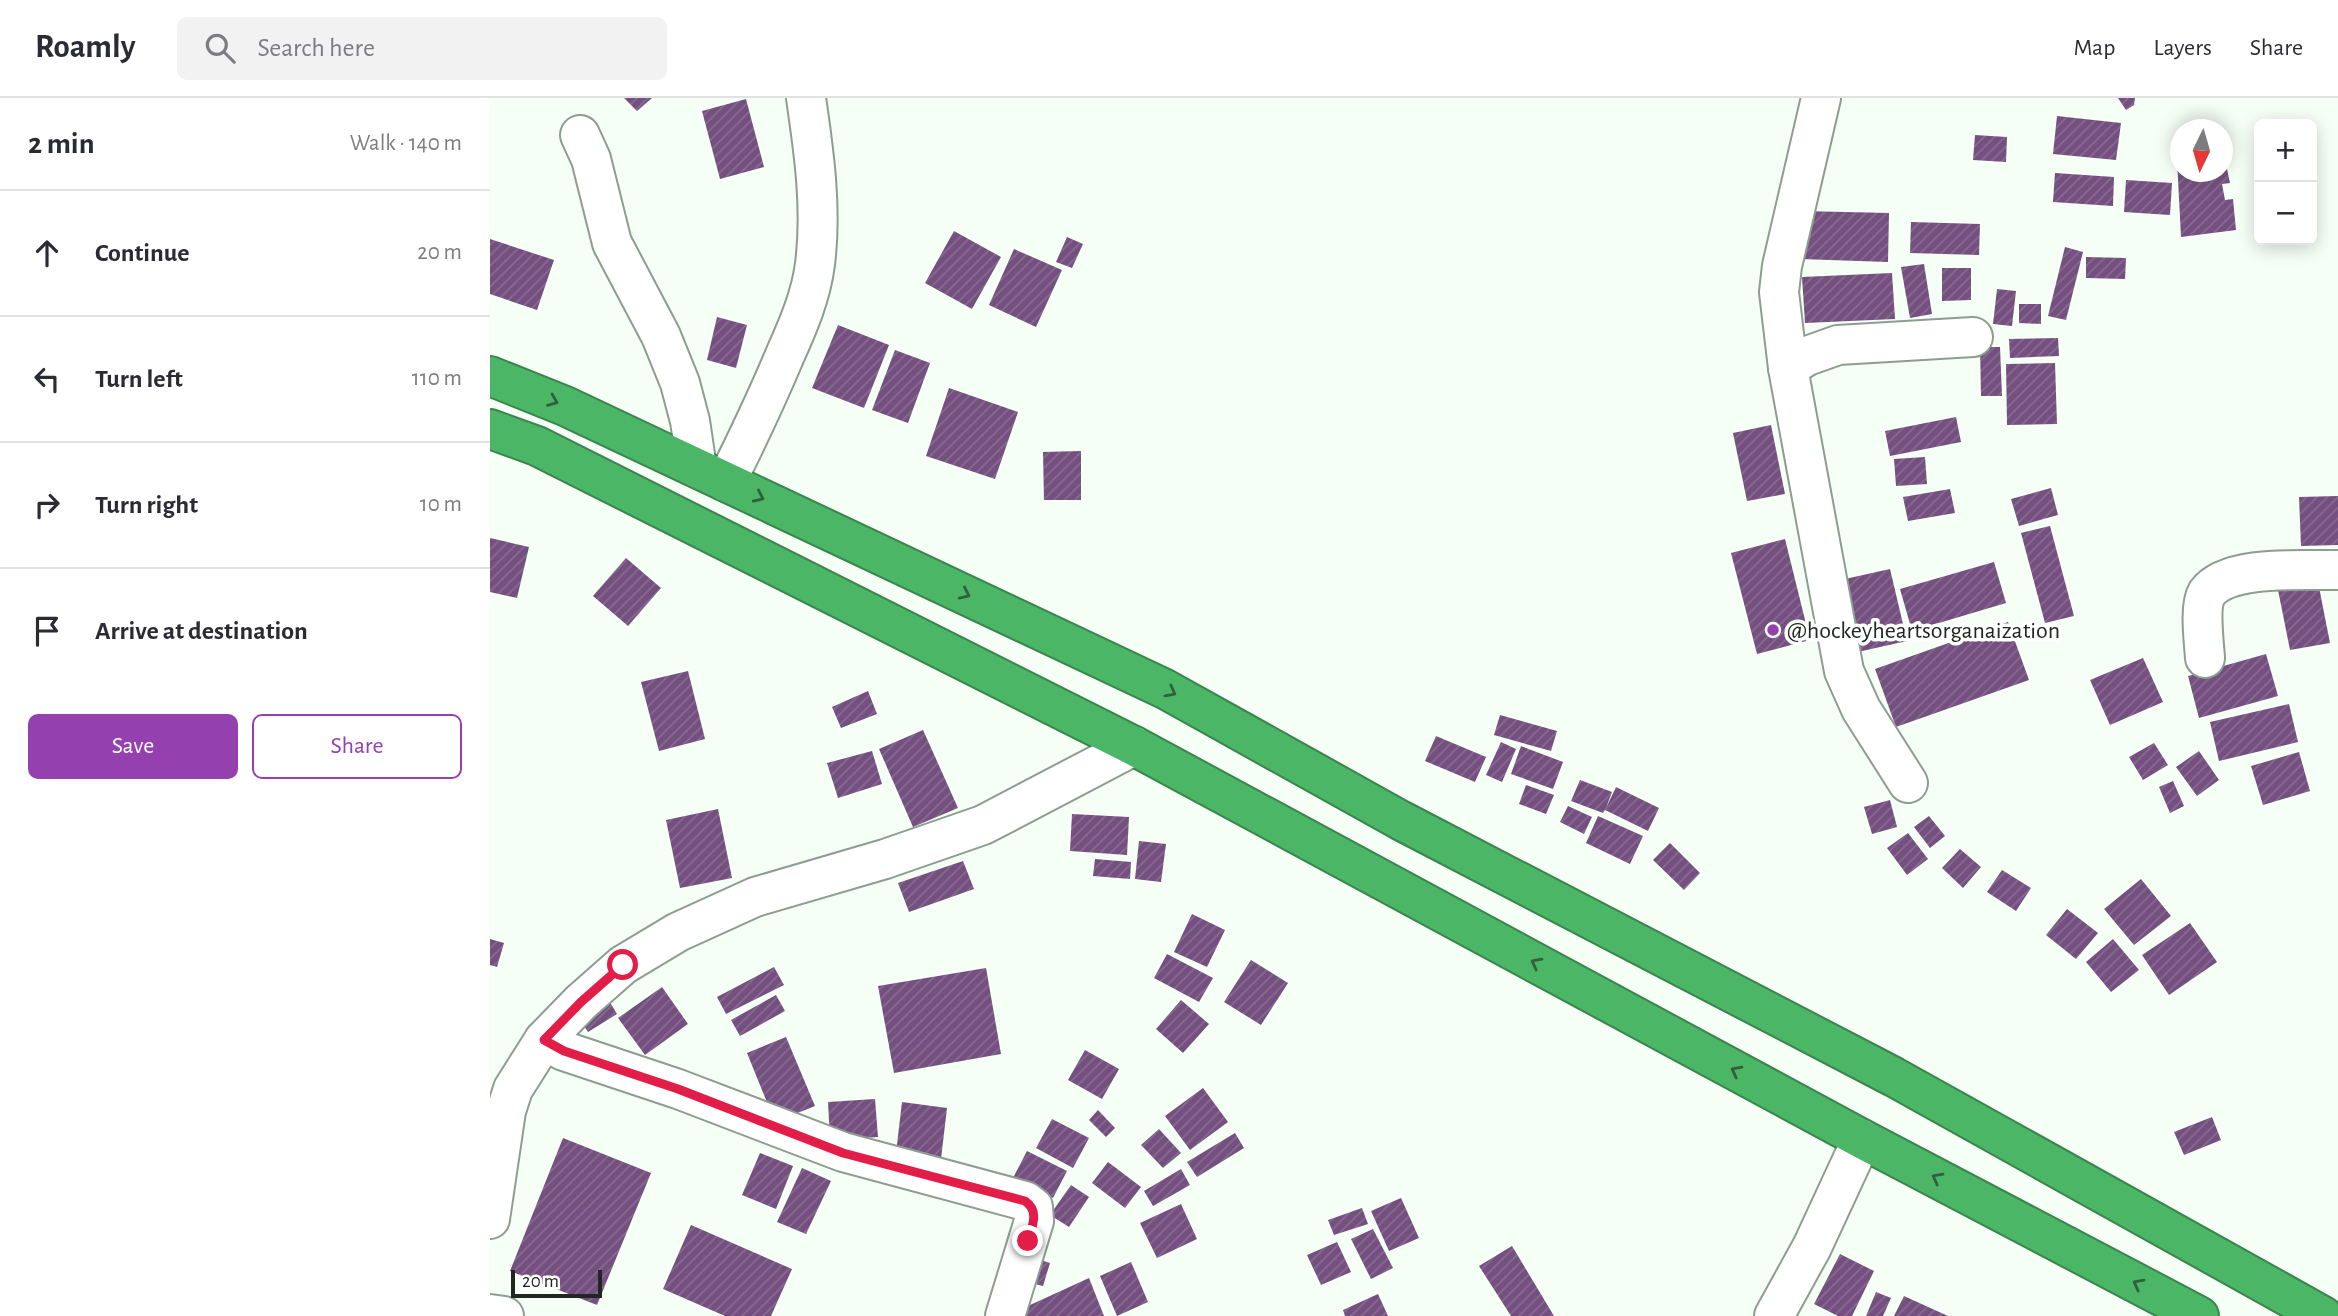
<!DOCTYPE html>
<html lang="en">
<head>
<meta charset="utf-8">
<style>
  body { margin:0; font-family:"Alegreya Sans",sans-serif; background:#f2f2f3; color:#2b2b33 }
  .controls { position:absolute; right:21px; top:21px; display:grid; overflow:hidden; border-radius:10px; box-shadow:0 4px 18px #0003 }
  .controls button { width:63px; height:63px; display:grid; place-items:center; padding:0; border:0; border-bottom:2px solid #e1e1e2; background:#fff; color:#2b2b33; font:35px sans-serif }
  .compass { position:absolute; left:1680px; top:21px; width:63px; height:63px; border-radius:50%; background:#fff; box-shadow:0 4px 18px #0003; rotate:185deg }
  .scale { position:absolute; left:21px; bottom:18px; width:91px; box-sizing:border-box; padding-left:7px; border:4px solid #202621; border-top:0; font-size:19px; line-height:24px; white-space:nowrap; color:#202621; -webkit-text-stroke:5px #fff; paint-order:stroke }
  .stop { position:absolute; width:21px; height:21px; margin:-16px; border:5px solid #e11d48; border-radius:50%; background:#fff }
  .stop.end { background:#e11d48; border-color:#fff; box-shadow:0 2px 7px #0008 }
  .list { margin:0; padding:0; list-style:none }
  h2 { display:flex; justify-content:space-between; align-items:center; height:91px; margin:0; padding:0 28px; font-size:30px }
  h2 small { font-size:23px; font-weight:400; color:#7c7c81 }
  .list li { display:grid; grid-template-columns:46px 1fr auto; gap:21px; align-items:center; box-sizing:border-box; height:126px; padding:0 28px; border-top:2px solid #e1e1e2 }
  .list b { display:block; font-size:26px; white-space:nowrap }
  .list em { font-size:23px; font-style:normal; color:#7c7c81 }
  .actions { display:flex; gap:14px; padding:21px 28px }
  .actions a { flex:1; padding:16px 0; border:2px solid #9440ae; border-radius:10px; text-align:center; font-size:24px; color:#9440ae }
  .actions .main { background:#9440ae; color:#fff }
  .icon { flex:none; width:38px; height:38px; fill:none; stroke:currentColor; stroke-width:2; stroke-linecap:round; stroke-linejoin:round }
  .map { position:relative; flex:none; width:1848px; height:1218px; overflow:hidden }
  header { display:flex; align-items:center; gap:42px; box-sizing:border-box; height:98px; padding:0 35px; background:#fff; border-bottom:2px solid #e1e1e2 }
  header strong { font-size:33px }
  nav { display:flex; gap:38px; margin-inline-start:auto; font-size:24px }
  .search { width:490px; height:63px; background:#f2f2f3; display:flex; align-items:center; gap:18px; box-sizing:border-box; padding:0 24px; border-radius:10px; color:#7c7c81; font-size:26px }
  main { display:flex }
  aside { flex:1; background:#fff }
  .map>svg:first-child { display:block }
</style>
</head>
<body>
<header>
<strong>Roamly</strong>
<div class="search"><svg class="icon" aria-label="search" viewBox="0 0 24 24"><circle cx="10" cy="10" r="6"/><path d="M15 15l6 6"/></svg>Search here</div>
<nav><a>Map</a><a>Layers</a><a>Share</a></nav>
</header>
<main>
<aside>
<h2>2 min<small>Walk · 140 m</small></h2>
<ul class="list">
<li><svg class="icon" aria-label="ahead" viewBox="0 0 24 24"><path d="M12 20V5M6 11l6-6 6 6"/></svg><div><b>Continue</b></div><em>20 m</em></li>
<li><svg class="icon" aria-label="left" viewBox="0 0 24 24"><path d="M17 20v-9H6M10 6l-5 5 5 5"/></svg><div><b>Turn left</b></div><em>110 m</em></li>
<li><svg class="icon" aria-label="right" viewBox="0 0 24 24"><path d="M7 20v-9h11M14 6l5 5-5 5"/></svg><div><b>Turn right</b></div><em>10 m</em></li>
<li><svg class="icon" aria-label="arrive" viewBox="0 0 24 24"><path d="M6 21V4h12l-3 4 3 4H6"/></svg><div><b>Arrive at destination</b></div></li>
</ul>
<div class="actions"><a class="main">Save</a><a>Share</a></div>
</aside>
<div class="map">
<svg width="1848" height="1218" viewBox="0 0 1848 1218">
  <defs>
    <pattern id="building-hatch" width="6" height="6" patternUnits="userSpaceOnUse" patternTransform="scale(1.75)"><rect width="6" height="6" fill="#744f80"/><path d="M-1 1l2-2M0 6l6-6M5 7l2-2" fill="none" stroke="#866b8f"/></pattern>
  </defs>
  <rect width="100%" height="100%" fill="#f5fff6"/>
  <g fill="url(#building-hatch)">
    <path d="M134,0H162L147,13Z"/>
    <path d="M1628,0H1645L1644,7L1636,12Z"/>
    <path d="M256,1L274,69L230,81L212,13Z"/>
    <path d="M1567,18L1631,25L1626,62L1563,56Z"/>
    <path d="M1485,37L1517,39L1516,64L1483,62Z"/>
    <path d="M1734,57L1740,85L1732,86L1735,102L1743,101L1746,132L1691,139L1687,62H1690V74H1732Z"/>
    <path d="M1565,75L1624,79L1623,108L1563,104Z"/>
    <path d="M1636,82L1682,85L1680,117L1634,114Z"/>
    <path d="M1311,113L1399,115L1398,164L1310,161Z"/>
    <path d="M1421,124L1490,126L1489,157L1420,155Z"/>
    <path d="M464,133L511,159L482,211L435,185Z"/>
    <path d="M577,139L593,146L582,170L566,164Z"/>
    <path d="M0,141L64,162L47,212L0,196Z"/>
    <path d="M1575,149L1593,154L1576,222L1558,218Z"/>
    <path d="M524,151L572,172L546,229L499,207Z"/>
    <path d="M1596,159L1636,160L1635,181L1596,180Z"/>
    <path d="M1434,166L1442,216L1420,220L1411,169Z"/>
    <path d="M1452,170H1481V202L1452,203Z"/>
    <path d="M1402,175L1405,221L1315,225L1312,179Z"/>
    <path d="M1507,191L1526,193L1522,228L1503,226Z"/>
    <path d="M1529,206H1551V226L1529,225Z"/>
    <path d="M227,219L257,227L246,270L217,262Z"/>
    <path d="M348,227L399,247L374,310L322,290Z"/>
    <path d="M1568,240L1569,258L1520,260L1519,241Z"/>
    <path d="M1490,249H1510L1512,298H1491Z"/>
    <path d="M405,252L440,265L418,325L382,312Z"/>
    <path d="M1565,265L1567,326L1517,327L1516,266Z"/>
    <path d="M459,290L528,314L505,381L436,358Z"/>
    <path d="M1466,319L1471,344L1400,358L1395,333Z"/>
    <path d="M1281,327L1295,396L1257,403L1243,335Z"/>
    <path d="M591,353V402H554L553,354Z"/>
    <path d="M1435,359L1437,386L1406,388L1404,361Z"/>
    <path d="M1561,390L1568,417L1529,428L1521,401Z"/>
    <path d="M1460,391L1465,415L1418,423L1413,399Z"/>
    <path d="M1848,398V447L1811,448L1809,399Z"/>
    <path d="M1560,428L1584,518L1555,525L1531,435Z"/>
    <path d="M0,440L39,449L27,500L0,494Z"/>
    <path d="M1295,441L1320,542L1267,556L1241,455Z"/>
    <path d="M136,460L171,490L138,528L103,498Z"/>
    <path d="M1504,464L1516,505L1422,533L1410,491Z"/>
    <path d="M1400,471L1417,543L1363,555L1346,483Z"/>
    <path d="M1828,484L1840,545L1800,552L1788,492Z"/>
    <path d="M1518,524L1539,582L1406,629L1385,571Z"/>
    <path d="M1776,556L1788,598L1709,620L1698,578Z"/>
    <path d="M1653,560L1673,604L1620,627L1600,582Z"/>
    <path d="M198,573L215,641L169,653L151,584Z"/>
    <path d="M378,593L387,616L351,630L342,609Z"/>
    <path d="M1799,606L1808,644L1729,663L1720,624Z"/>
    <path d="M1010,617L1067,633L1061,653L1004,637Z"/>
    <path d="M433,632L468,710L423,729L389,651Z"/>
    <path d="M946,638L996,659L985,684L935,663Z"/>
    <path d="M1011,644L1026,651L1012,684L996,677Z"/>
    <path d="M1664,645L1678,667L1653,682L1639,659Z"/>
    <path d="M1031,648L1073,664L1063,691L1021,676Z"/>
    <path d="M382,653L392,686L348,700L337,665Z"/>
    <path d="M1709,653L1729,682L1707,698L1686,669Z"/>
    <path d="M1809,654L1820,693L1773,707L1761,668Z"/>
    <path d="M1090,682L1122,694L1116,710L1126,689L1169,710L1158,733L1115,712L1113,715L1081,703Z"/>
    <path d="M1683,683L1694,708L1680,715L1669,689Z"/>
    <path d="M1036,687L1064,697L1056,716L1029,706Z"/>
    <path d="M1400,702L1407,729L1382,736L1374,709Z"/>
    <path d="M1078,708L1102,719L1094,736L1070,724Z"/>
    <path d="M228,711L242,780L190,790L176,722Z"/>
    <path d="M582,716L639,719L637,757L580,753Z"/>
    <path d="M1108,718L1153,738L1140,766L1096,745Z"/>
    <path d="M1439,718L1455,738L1440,750L1424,729Z"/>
    <path d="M1418,735L1438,761L1417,777L1397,750Z"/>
    <path d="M649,743L676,746L671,784L645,781Z"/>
    <path d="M1180,745L1210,775L1194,792L1163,762Z"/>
    <path d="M1470,751L1491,769L1473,790L1452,770Z"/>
    <path d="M605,761L641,764L640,781L603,778Z"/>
    <path d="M473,763L484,791L419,814L408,785Z"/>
    <path d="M1512,772L1541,790L1526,813L1497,794Z"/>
    <path d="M1651,781L1681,818L1644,847L1614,811Z"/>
    <path d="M1577,811L1608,835L1586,861L1556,837Z"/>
    <path d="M702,816L735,832L717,869L684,854Z"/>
    <path d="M1700,825L1727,864L1679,897L1652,857Z"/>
    <path d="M0,841L14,845L7,869L0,867Z"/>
    <path d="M1623,841L1649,872L1621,894L1596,864Z"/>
    <path d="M677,856L723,880L709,904L664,880Z"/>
    <path d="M761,862L798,885L771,927L734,904Z"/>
    <path d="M284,869L294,887L236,916L227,899Z"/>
    <path d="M496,870L511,956L404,975L388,888Z"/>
    <path d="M172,889L198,926L155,957L128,920Z"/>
    <path d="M286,897L295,913L250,938L241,922Z"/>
    <path d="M118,901L127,916L98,934L88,919Z"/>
    <path d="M691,902L719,926L693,955L666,931Z"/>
    <path d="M296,939L325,1008L285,1024L257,955Z"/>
    <path d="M595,952L629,971L612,1001L578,982Z"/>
    <path d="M713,990L738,1024L700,1052L675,1018Z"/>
    <path d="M385,1001L388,1039L340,1042L338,1004Z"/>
    <path d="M412,1004L457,1010L451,1061L406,1055Z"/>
    <path d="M608,1012L625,1030L616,1039L599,1022Z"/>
    <path d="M1722,1019L1731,1042L1694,1057L1684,1034Z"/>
    <path d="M562,1021L599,1040L583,1070L546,1050Z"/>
    <path d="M669,1031L691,1055L673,1070L651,1047Z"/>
    <path d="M745,1035L754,1050L707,1079L697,1064Z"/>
    <path d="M73,1040L161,1075L107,1207L20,1173Z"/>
    <path d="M537,1053L577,1073L563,1100L523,1080Z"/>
    <path d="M270,1055L303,1068L286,1111L252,1097Z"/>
    <path d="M618,1064L651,1089L635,1110L602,1085Z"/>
    <path d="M312,1070L341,1083L316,1136L287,1124Z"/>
    <path d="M691,1071L700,1087L663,1108L654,1093Z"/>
    <path d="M581,1087L599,1099L579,1129L560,1117Z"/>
    <path d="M911,1100L929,1140L899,1153L881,1113Z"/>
    <path d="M691,1106L707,1141L667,1160L650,1125Z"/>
    <path d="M872,1110L878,1126L844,1137L838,1122Z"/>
    <path d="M201,1127L302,1171L281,1218H235L173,1191Z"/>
    <path d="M883,1131L903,1170L881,1181L861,1141Z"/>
    <path d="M847,1144L861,1174L831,1187L817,1157Z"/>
    <path d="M1022,1148L1064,1218H1021L989,1168Z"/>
    <path d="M1350,1156L1384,1173L1362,1218H1348L1324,1206Z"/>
    <path d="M544,1160L560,1165L553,1188L537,1184Z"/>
    <path d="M641,1164L658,1204L627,1218L610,1178Z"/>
    <path d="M599,1180L614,1218H529L527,1213Z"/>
    <path d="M1386,1194L1401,1200L1393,1218H1376Z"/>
    <path d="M888,1196L898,1218H855L853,1212Z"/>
    <path d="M1414,1198L1458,1218H1404Z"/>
  </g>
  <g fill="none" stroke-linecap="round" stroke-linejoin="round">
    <g stroke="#8d9d8f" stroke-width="42">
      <g id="minor">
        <path d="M1331,0L1292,168L1289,194L1298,270L1354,573L1371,611L1418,685"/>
        <path d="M90,37L101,61L122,145L171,238L190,285L200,323L207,370"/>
        <path d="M1298,270L1317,258L1348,247L1483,239"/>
        <path d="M236,384C257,342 277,300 295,257C308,228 321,198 325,166C332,111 324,54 316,0"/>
        <path d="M1715,560C1714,544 1709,508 1717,495C1738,466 1815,473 1848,472"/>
        <path d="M54,942L74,953L188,991L353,1054L535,1103L543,1109L544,1123L515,1218"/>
        <path d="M0,1121L16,1013L23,991L54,942L91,904L133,867L188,834L265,799L395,761L493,727L644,648"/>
        <path d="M0,1216L14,1218"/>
        <path d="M1284,1218L1322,1149L1372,1041"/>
      </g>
    </g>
    <g stroke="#3b844e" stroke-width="42">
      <g id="highway">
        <path d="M0,278L75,308L675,591L910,722L1404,979L1833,1218"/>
        <path d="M0,331L47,348L644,648L1372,1041L1709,1218"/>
      </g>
    </g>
    <use href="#minor" stroke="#fff" stroke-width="38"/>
    <use href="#highway" stroke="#4ab666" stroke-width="38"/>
  </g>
  <defs><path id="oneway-chevron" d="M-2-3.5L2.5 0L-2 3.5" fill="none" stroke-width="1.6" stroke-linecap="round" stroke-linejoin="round" transform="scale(1.75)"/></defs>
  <g stroke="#31603d">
    <use href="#oneway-chevron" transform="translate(63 303) rotate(22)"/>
    <use href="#oneway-chevron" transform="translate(269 399) rotate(25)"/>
    <use href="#oneway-chevron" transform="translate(475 496) rotate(25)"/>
    <use href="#oneway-chevron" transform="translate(681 594) rotate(28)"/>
    <use href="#oneway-chevron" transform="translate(1046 865) rotate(-152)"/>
    <use href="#oneway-chevron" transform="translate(1246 973) rotate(-152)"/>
    <use href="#oneway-chevron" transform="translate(1447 1080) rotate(-152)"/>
    <use href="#oneway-chevron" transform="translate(1648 1186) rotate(-152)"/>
  </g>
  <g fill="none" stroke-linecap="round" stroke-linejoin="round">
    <path stroke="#e11d48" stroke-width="9" d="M133,867L91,904L54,942L74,953L188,991L353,1055L535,1103C550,1113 542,1129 538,1143"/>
  </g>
  <circle fill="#9440ae" stroke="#fff" stroke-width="2.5" cx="1283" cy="532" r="7"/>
  <g text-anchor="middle" stroke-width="7" stroke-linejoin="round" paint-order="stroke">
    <g font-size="24" fill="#202621" stroke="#fff" text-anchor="start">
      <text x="1297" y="540">@hockeyheartsorganaization</text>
    </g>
  </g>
</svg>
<div class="controls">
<button>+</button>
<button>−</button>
</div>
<svg class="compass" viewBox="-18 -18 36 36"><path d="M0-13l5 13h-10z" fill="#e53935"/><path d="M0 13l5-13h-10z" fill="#7c7c81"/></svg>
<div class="scale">20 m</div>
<div class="stop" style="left:133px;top:867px"></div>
<div class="stop end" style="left:538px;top:1143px"></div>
</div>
</main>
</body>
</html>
